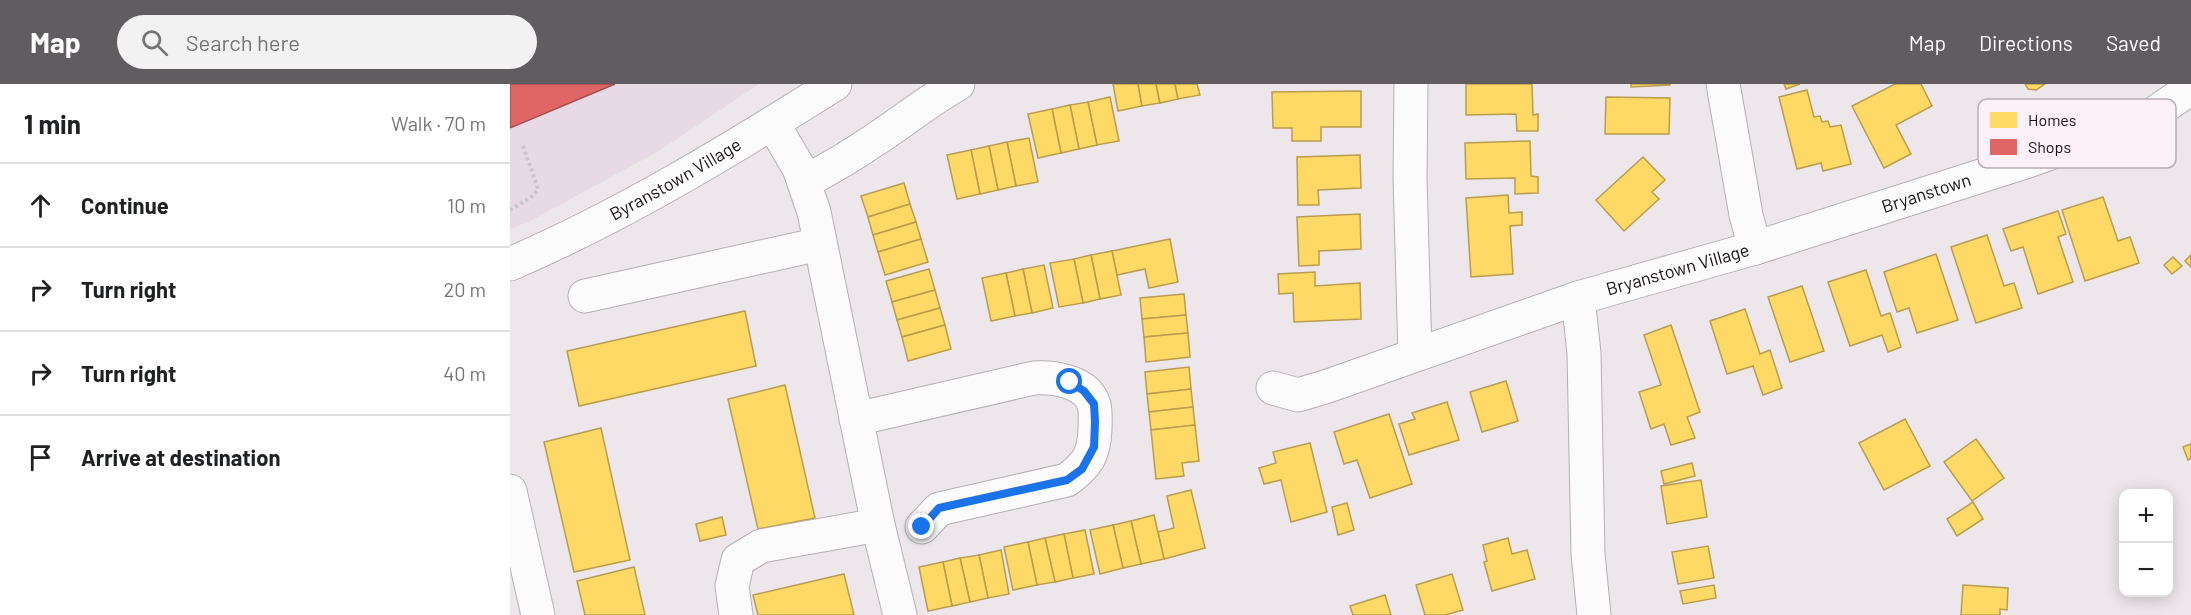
<!DOCTYPE html>
<html lang="en">
<head>
<meta charset="utf-8">
<style>
  body { margin:0; font-family:Barlow,sans-serif; background:#f2f2f2; color:#202124 }
  .controls { position:absolute; right:18px; bottom:18px; display:grid; overflow:hidden; border-radius:12px; box-shadow:0 3px 15px #0003 }
  .controls button { width:54px; height:54px; display:grid; place-items:center; padding:0; border:0; border-bottom:2px solid #e0e0e0; background:#fff; color:#202124; font:30px sans-serif }
  .stop { position:absolute; width:18px; height:18px; margin:-14px; border:4px solid #1a73e8; border-radius:50%; background:#fff }
  .stop.end { background:#1a73e8; border-color:#fff; box-shadow:0 2px 6px #0008 }
  .list { margin:0; padding:0; list-style:none }
  h2 { display:flex; justify-content:space-between; align-items:center; height:78px; margin:0; padding:0 24px; font-size:26px }
  h2 small { font-size:20px; font-weight:400; color:#757577 }
  .list li { display:grid; grid-template-columns:39px 1fr auto; gap:18px; align-items:center; box-sizing:border-box; height:84px; padding:0 24px; border-top:2px solid #e0e0e0 }
  .list b { display:block; font-size:22px; white-space:nowrap }
  .list em { font-size:20px; font-style:normal; color:#757577 }
  .icon { flex:none; width:33px; height:33px; fill:none; stroke:currentColor; stroke-width:2; stroke-linecap:round; stroke-linejoin:round }
  .map { position:relative; flex:none; width:1681px; height:531px; overflow:hidden }
  header { display:flex; align-items:center; gap:36px; box-sizing:border-box; height:84px; padding:0 30px; background:#615c60; color:#fff }
  header strong { font-size:28px }
  nav { display:flex; gap:33px; margin-inline-start:auto; font-size:21px }
  .search { width:420px; height:54px; background:#f2f2f2; display:flex; align-items:center; gap:15px; box-sizing:border-box; padding:0 21px; border-radius:33px; color:#757577; font-size:22px }
  main { display:flex }
  aside { flex:1; background:#fff }
  .map>svg:first-child { display:block }
</style>
</head>
<body>
<header>
<strong>Map</strong>
<div class="search"><svg class="icon" aria-label="search" viewBox="0 0 24 24"><circle cx="10" cy="10" r="6"/><path d="M15 15l6 6"/></svg>Search here</div>
<nav><a>Map</a><a>Directions</a><a>Saved</a></nav>
</header>
<main>
<aside>
<h2>1 min<small>Walk · 70 m</small></h2>
<ul class="list">
<li><svg class="icon" aria-label="ahead" viewBox="0 0 24 24"><path d="M12 20V5M6 11l6-6 6 6"/></svg><div><b>Continue</b></div><em>10 m</em></li>
<li><svg class="icon" aria-label="right" viewBox="0 0 24 24"><path d="M7 20v-9h11M14 6l5 5-5 5"/></svg><div><b>Turn right</b></div><em>20 m</em></li>
<li><svg class="icon" aria-label="right" viewBox="0 0 24 24"><path d="M7 20v-9h11M14 6l5 5-5 5"/></svg><div><b>Turn right</b></div><em>40 m</em></li>
<li><svg class="icon" aria-label="arrive" viewBox="0 0 24 24"><path d="M6 21V4h12l-3 4 3 4H6"/></svg><div><b>Arrive at destination</b></div></li>
</ul>
</aside>
<div class="map">
<svg width="1681" height="531" viewBox="0 0 1681 531">
  <rect width="100%" height="100%" fill="#ede6eb"/>
  <path fill="#e8dae4" d="M0,0H249L149,67L20,137L0,145Z"/>
  <g fill="#ffd966" stroke="#b99d4e" stroke-width="1.5">
    <path d="M603,0H628L632,22L608,27Z"/>
    <path d="M628,0H646L650,19L632,22Z"/>
    <path d="M646,0H665L668,15L650,19Z"/>
    <path d="M665,0H687L690,11L668,15Z"/>
    <path d="M956,0H1022L1023,31L1028,30V47H1007L1006,30L956,31Z"/>
    <path d="M1121,0H1160V1L1121,3Z"/>
    <path d="M1274,0H1290L1276,5Z"/>
    <path d="M1385,0H1411L1422,22L1386,41L1401,70L1374,84L1342,22Z"/>
    <path d="M1515,0H1535L1526,6L1518,5Z"/>
    <path d="M1297,6L1304,33L1310,32L1312,38L1318,37L1320,43L1331,41L1341,80L1313,87L1311,79L1287,85L1269,13Z"/>
    <path d="M851,7V43H811V57H782V44H763L762,8Z"/>
    <path d="M600,13L609,57L587,61L578,18Z"/>
    <path d="M1096,13L1160,14L1159,50H1095Z"/>
    <path d="M578,18L587,61L569,65L560,21Z"/>
    <path d="M560,21L569,65L551,69L542,25Z"/>
    <path d="M542,25L551,69L528,74L518,30Z"/>
    <path d="M519,54L528,98L506,102L497,58Z"/>
    <path d="M1020,57L1021,92L1028,93V109L1005,110V94L956,95L955,59Z"/>
    <path d="M497,58L506,102L488,106L479,62Z"/>
    <path d="M479,62L488,106L470,110L461,66Z"/>
    <path d="M461,66L470,110L447,115L437,71Z"/>
    <path d="M850,71L851,104L808,106L809,121H788L787,73Z"/>
    <path d="M1133,73L1155,96L1142,108L1149,115L1114,147L1086,116Z"/>
    <path d="M394,99L400,120L358,133L351,112Z"/>
    <path d="M998,111L999,129L1012,128V141L1000,142L1003,190L961,193L956,114Z"/>
    <path d="M1593,113L1608,157L1620,153L1629,179L1575,197L1552,126Z"/>
    <path d="M400,120L406,138L363,151L358,133Z"/>
    <path d="M1548,127L1556,150L1548,153L1563,198L1528,210L1513,163L1501,167L1493,145Z"/>
    <path d="M850,130L851,165L809,167V181L789,182L787,133Z"/>
    <path d="M406,138L411,155L368,168L363,151Z"/>
    <path d="M1477,151L1494,202L1504,199L1512,224L1466,239L1441,163Z"/>
    <path d="M411,155L418,178L375,191L368,168Z"/>
    <path d="M660,155L668,198L639,204L635,185L607,191L602,167Z"/>
    <path d="M602,167L611,211L590,215L581,171Z"/>
    <path d="M1426,170L1448,236L1407,249L1399,224L1387,228L1374,188Z"/>
    <path d="M581,171L590,215L573,219L564,175Z"/>
    <path d="M1681,171V183L1675,177Z"/>
    <path d="M1663,173L1672,182L1662,190L1654,181Z"/>
    <path d="M564,175L573,219L549,223L540,179Z"/>
    <path d="M534,181L543,224L522,229L513,185Z"/>
    <path d="M419,185L425,206L382,218L376,197Z"/>
    <path d="M513,185L522,229L505,232L496,189Z"/>
    <path d="M1356,186L1371,232L1380,229L1391,263L1378,268L1372,251L1340,262L1318,198Z"/>
    <path d="M805,188V202L850,199L851,235L784,238L783,209L769,210L768,190Z"/>
    <path d="M496,189L505,232L481,237L472,194Z"/>
    <path d="M1292,202L1314,267L1280,278L1258,213Z"/>
    <path d="M425,206L430,224L387,236L382,218Z"/>
    <path d="M674,210L676,231L632,235L630,214Z"/>
    <path d="M430,224L435,241L392,253L387,236Z"/>
    <path d="M1235,225L1250,270L1260,266L1272,304L1253,311L1243,282L1217,290L1200,237Z"/>
    <path d="M235,227L246,282L69,322L57,267Z"/>
    <path d="M676,231L678,249L634,253L632,235Z"/>
    <path d="M435,241L441,265L398,277L392,253Z"/>
    <path d="M1161,241L1190,328L1177,333L1185,354L1161,361L1154,340L1141,345L1129,308L1151,301L1134,251Z"/>
    <path d="M678,249L680,273L636,278L634,253Z"/>
    <path d="M679,283L681,305L637,310L635,288Z"/>
    <path d="M996,297L1008,337L972,348L960,308Z"/>
    <path d="M275,301L305,434L248,445L218,315Z"/>
    <path d="M681,305L683,323L639,328L637,310Z"/>
    <path d="M937,318L949,356L899,371L889,340L905,335L902,329Z"/>
    <path d="M683,323L685,341L641,346L639,328Z"/>
    <path d="M879,330L902,400L860,414L847,376L834,380L824,348Z"/>
    <path d="M1395,335L1420,382L1374,406L1349,359Z"/>
    <path d="M685,341L689,377L672,379L674,392L646,395L641,346Z"/>
    <path d="M91,344L120,476L64,488L34,358Z"/>
    <path d="M1466,355L1494,394L1462,417L1434,378Z"/>
    <path d="M800,359L817,428L781,438L771,396L754,400L749,384L766,379L763,368Z"/>
    <path d="M1681,360V374L1678,376L1673,363Z"/>
    <path d="M1182,379L1185,392L1154,400L1151,387Z"/>
    <path d="M1191,396L1197,433L1157,440L1151,402Z"/>
    <path d="M681,406L695,464L654,475L648,448L664,444L657,412Z"/>
    <path d="M1463,418L1473,435L1447,452L1437,435Z"/>
    <path d="M837,419L844,446L828,451L822,423Z"/>
    <path d="M644,431L654,475L631,480L621,437Z"/>
    <path d="M212,433L216,451L190,457L186,440Z"/>
    <path d="M621,437L631,480L613,484L603,441Z"/>
    <path d="M603,441L613,484L590,490L580,446Z"/>
    <path d="M575,446L584,490L563,494L554,450Z"/>
    <path d="M554,450L563,494L545,498L535,454Z"/>
    <path d="M535,454L545,498L527,501L518,458Z"/>
    <path d="M998,454L1002,470L1017,466L1025,495L982,507L974,478L977,477L973,461Z"/>
    <path d="M518,458L527,501L503,506L494,463Z"/>
    <path d="M1198,462L1204,494L1168,500L1162,468Z"/>
    <path d="M491,466L499,510L478,514L469,471Z"/>
    <path d="M469,471L478,514L460,518L450,474Z"/>
    <path d="M450,474L460,518L442,522L433,478Z"/>
    <path d="M433,478L442,522L418,527L409,483Z"/>
    <path d="M124,483L135,531H75L67,497Z"/>
    <path d="M334,490L344,531H248L243,511Z"/>
    <path d="M942,490L953,526L935,531H915L906,501Z"/>
    <path d="M1204,501L1206,514L1173,520L1170,507Z"/>
    <path d="M1453,501L1498,504L1497,526L1490,525V531H1451Z"/>
    <path d="M875,511L881,531H843L840,522Z"/>
  </g>
  <path fill="#e06666" stroke="#a34d4e" stroke-width="1.5" d="M0,0H105L0,44Z"/>
  <g fill="none" stroke-linecap="round" stroke-linejoin="round">
    <g stroke="#b5b0b3" stroke-width="35">
      <g id="minor">
        <path d="M901,0L900,94L905,270"/>
        <path d="M1213,0L1236,131L1245,164"/>
        <path d="M263,40L289,84L304,128L368,441L390,531"/>
        <path d="M294,98C319,85 343,71 366,55C394,37 419,16 448,0"/>
        <path id="s1" d="M0,180C114,131 220,66 325,0"/>
        <path d="M75,212L310,160"/>
        <path d="M1068,214L1074,269L1078,470L1084,531"/>
        <path id="s2" d="M763,304L788,311L818,302L1068,214L1245,164L1518,77L1635,36L1681,4"/>
        <path d="M346,335L524,294C544,293 577,297 584,321C586,328 585,338 585,345C584,371 578,380 557,396L429,425L412,443"/>
        <path d="M0,407L28,531"/>
        <path d="M226,531L222,502L228,476L251,462L368,441"/>
      </g>
    </g>
    <path stroke="#cac6c9" stroke-width="4" stroke-dasharray="3 3" stroke-linecap="butt" d="M0,126L24,111L28,105L13,62"/>
    <use href="#minor" stroke="#fcfbfc" stroke-width="33"/>
  </g>
  <g fill="none" stroke-linecap="round" stroke-linejoin="round">
    <path stroke="#1a73e8" stroke-width="8" d="M412,443L429,424L557,396L572,385L584,363L585,338L584,320L574,307L560,298"/>
  </g>
  <g text-anchor="middle" stroke-width="6" stroke-linejoin="round" paint-order="stroke">
    <g font-size="18" fill="#161215" stroke="#fef0f9">
      <text dy="6" stroke="none"><textPath href="#s1" startOffset="186">Byranstown Village</textPath></text>
      <text dy="6" stroke="none"><textPath href="#s2" startOffset="686">Bryanstown</textPath></text>
      <text dy="6" stroke="none"><textPath href="#s2" startOffset="426">Bryanstown Village</textPath></text>
    </g>
  </g>
  <rect x="1468" y="15" width="198" height="69" rx="9" fill="#fef0f9" stroke="#b8adb5" stroke-width="1.5"/>
  <rect x="1480" y="28" width="27" height="16" fill="#ffd966"/>
  <rect x="1480" y="55" width="27" height="16" fill="#e06666"/>
  <g font-size="16" fill="#161215">
    <text x="1518" y="42">Homes</text>
    <text x="1518" y="69">Shops</text>
  </g>
</svg>
<div class="controls">
<button>+</button>
<button>−</button>
</div>
<div class="stop" style="left:560px;top:298px"></div>
<div class="stop end" style="left:412px;top:443px"></div>
</div>
</main>
</body>
</html>
